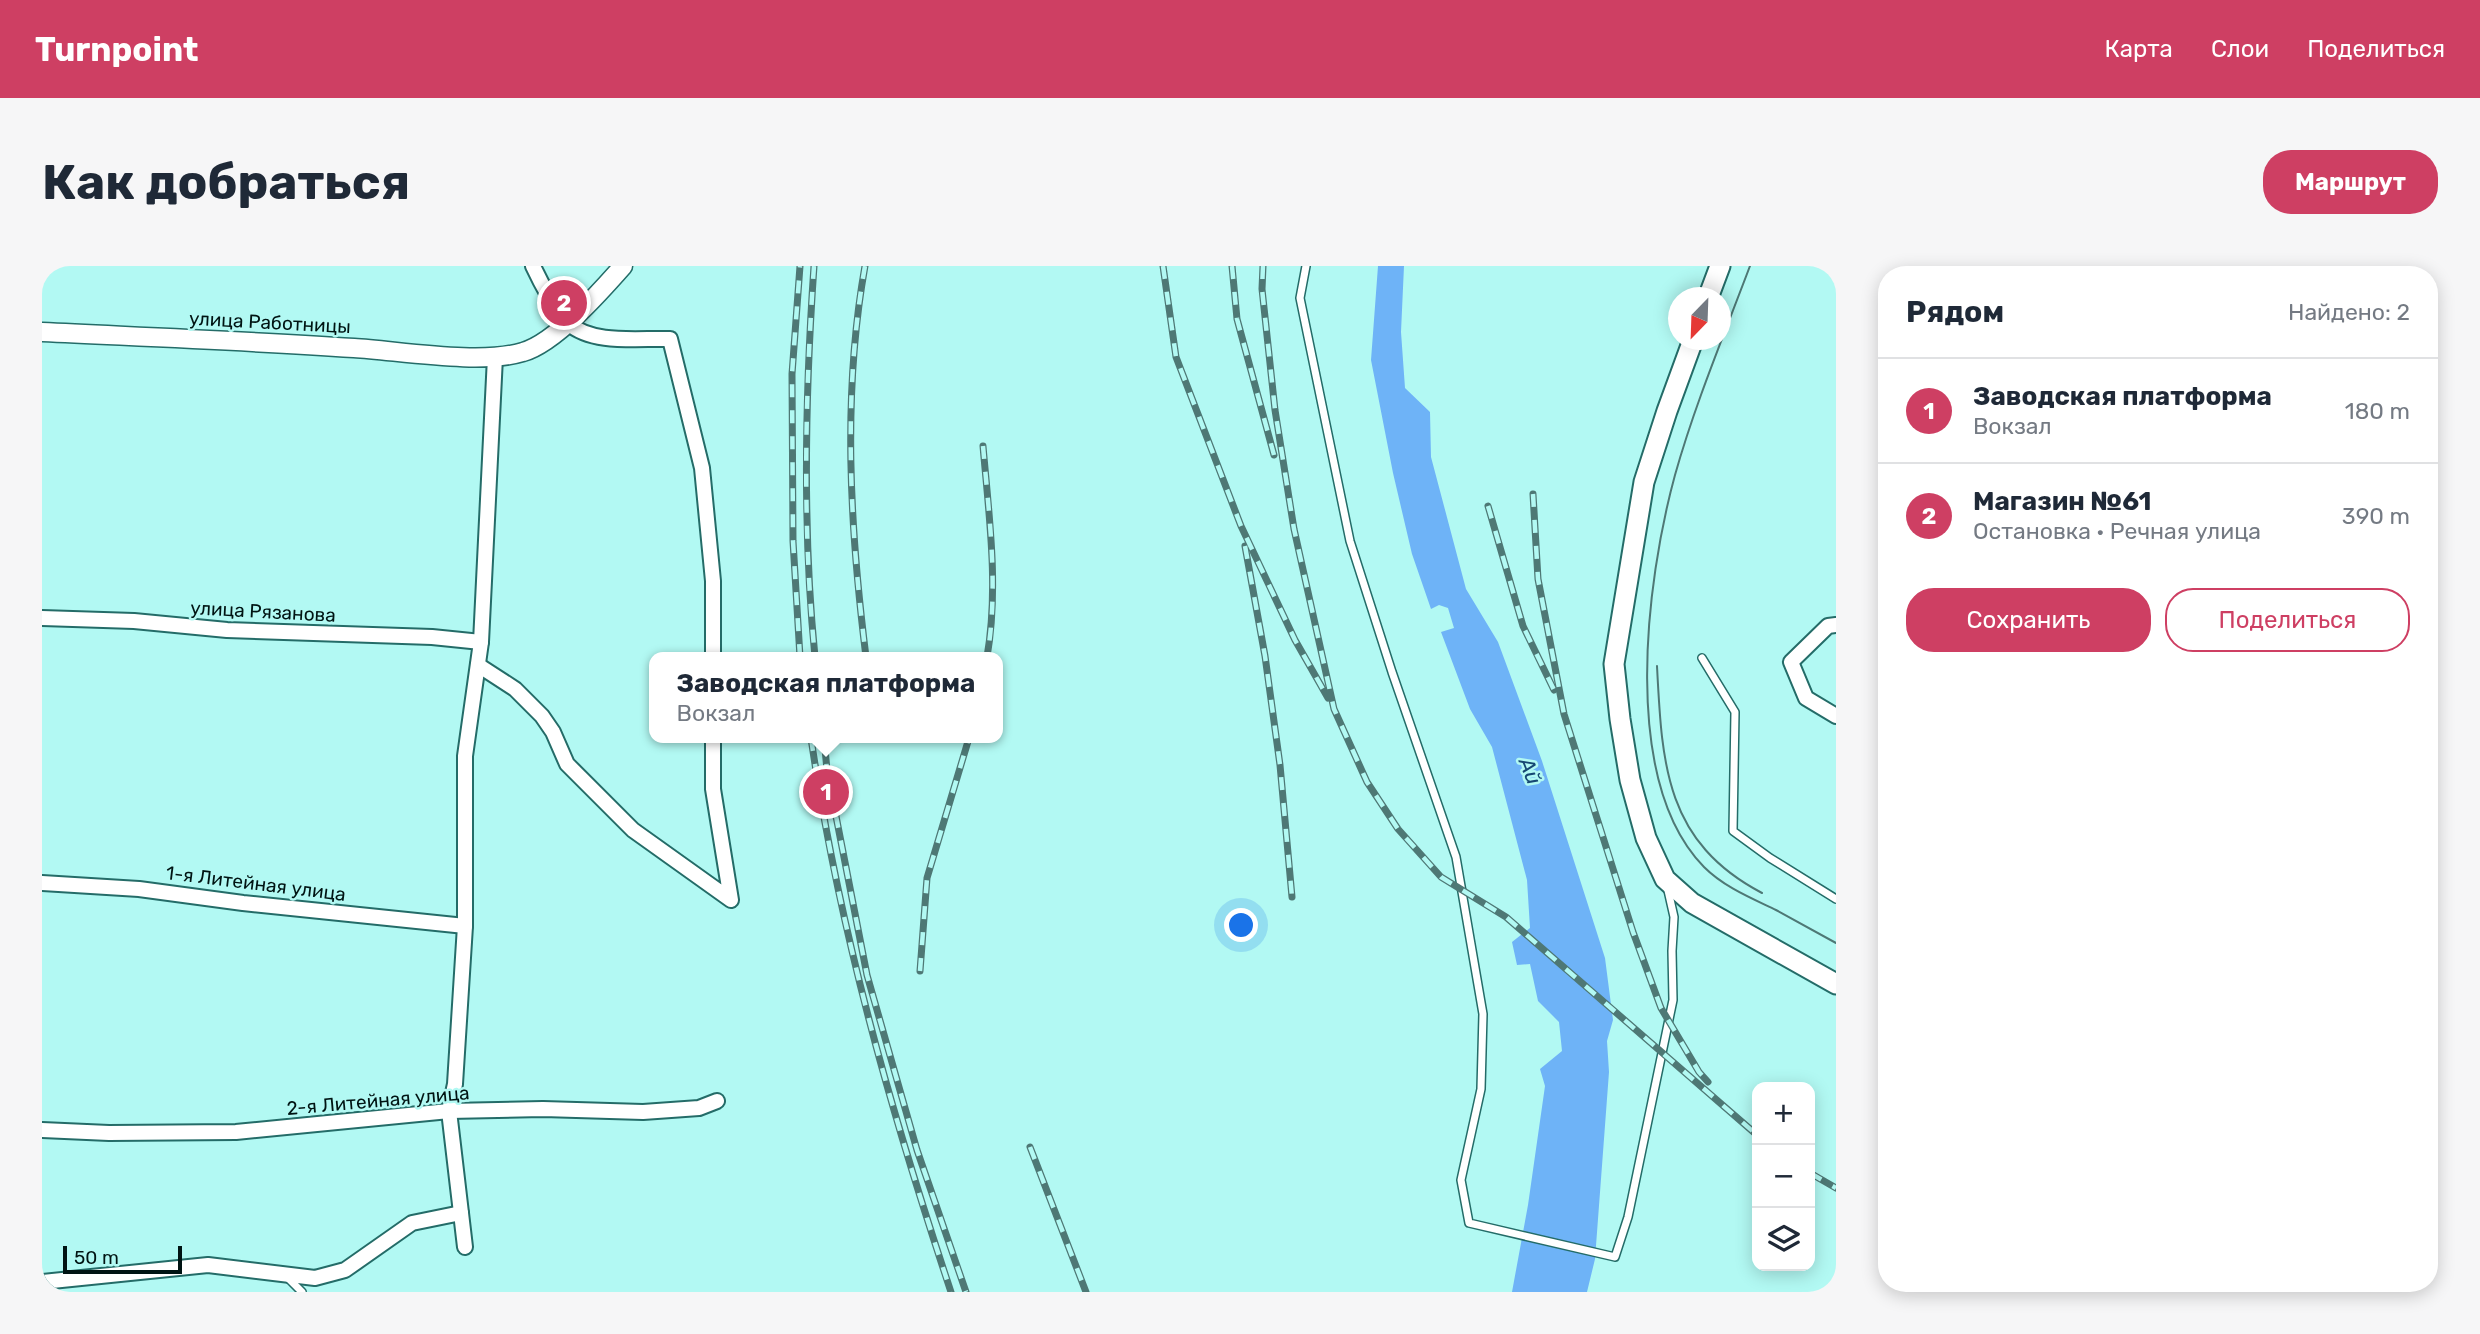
<!DOCTYPE html>
<html lang="ru">
<head>
<meta charset="utf-8">
<style>
  body { margin:0; font-family:Rubik,sans-serif; background:#f6f6f7; color:#1f2937 }
  .controls { position:absolute; right:21px; bottom:21px; display:grid; overflow:hidden; border-radius:14px; box-shadow:0 4px 18px #0003 }
  .controls button { width:63px; height:63px; display:grid; place-items:center; padding:0; border:0; border-bottom:2px solid #e0e1e3; background:#fff; color:#1f2937; font:35px sans-serif }
  .compass { position:absolute; left:1626px; top:21px; width:63px; height:63px; border-radius:50%; background:#fff; box-shadow:0 4px 18px #0003; rotate:203deg }
  .scale { position:absolute; left:21px; bottom:18px; width:119px; box-sizing:border-box; padding-left:7px; border:4px solid #001413; border-top:0; font-size:19px; line-height:24px; white-space:nowrap; color:#001413; -webkit-text-stroke:5px #b2f9f3; paint-order:stroke }
  .you { position:absolute; left:1200px; top:660px; width:24px; height:24px; margin:-18px; border:5px solid #fff; border-radius:50%; background:#1a73e8; box-shadow:0 0 0 10px #1a73e833 }
  .badge { display:grid; place-items:center; width:46px; height:46px; border-radius:50%; background:#ce3f63; color:#fff; font-size:23px; font-weight:700 }
  .pin { position:absolute; translate:-50% -50%; border:4px solid #fff; box-shadow:0 2px 7px #0006 }
  .popup { position:absolute; left:607px; top:386px; width:354px; height:91px; box-sizing:border-box; display:grid; place-content:center; border-radius:14px; background:#fff; filter:drop-shadow(0 2px 5px #0005); font-size:23px; white-space:nowrap; color:#747a83 }
  .popup b { font-size:26px; color:#1f2937 }
  .popup::after { content:''; position:absolute; left:50%; top:100%; margin-left:-14px; border:14px solid transparent; border-top-color:#fff }
  .list { margin:0; padding:0; list-style:none }
  h2 { display:flex; justify-content:space-between; align-items:center; height:91px; margin:0; padding:0 28px; font-size:30px }
  h2 small { font-size:23px; font-weight:400; color:#747a83 }
  .list li { display:grid; grid-template-columns:46px 1fr auto; gap:21px; align-items:center; box-sizing:border-box; height:105px; padding:0 28px; border-top:2px solid #e0e1e3 }
  .list b { display:block; font-size:26px; white-space:nowrap }
  .list p { margin:0; font-size:23px; white-space:nowrap; color:#747a83 }
  .list em { font-size:23px; font-style:normal; color:#747a83 }
  .actions { display:flex; gap:14px; padding:21px 28px }
  .actions a { flex:1; padding:16px 0; border:2px solid #ce3f63; border-radius:28px; text-align:center; font-size:24px; color:#ce3f63 }
  .actions .main { background:#ce3f63; color:#fff }
  .icon { flex:none; width:38px; height:38px; fill:none; stroke:currentColor; stroke-width:2; stroke-linecap:round; stroke-linejoin:round }
  .map { position:relative; flex:none; width:1794px; height:1026px; overflow:hidden; border-radius:28px }
  header { display:flex; align-items:center; gap:42px; box-sizing:border-box; height:98px; padding:0 35px; background:#ce3f63; color:#fff }
  header strong { font-size:33px }
  nav { display:flex; gap:38px; margin-inline-start:auto; font-size:24px }
  .intro { display:flex; align-items:center; justify-content:space-between; box-sizing:border-box; height:168px; padding:0 42px }
  h1 { margin:0; font-size:49px }
  .button { padding:18px 32px; border-radius:28px; background:#ce3f63; color:#fff; font-size:24px; font-weight:700 }
  main { display:flex; gap:42px; padding:0 42px }
  aside { flex:1; background:#fff; border-radius:28px; box-shadow:0 4px 18px #0003 }
  .map>svg:first-child { display:block }
</style>
</head>
<body>
<header>
<strong>Turnpoint</strong>
<nav><a>Карта</a><a>Слои</a><a>Поделиться</a></nav>
</header>
<div class="intro"><h1>Как добраться</h1><a class="button">Маршрут</a></div>
<main>
<div class="map">
<svg width="1794" height="1026" viewBox="0 0 1794 1026">
  <rect width="100%" height="100%" fill="#b2f9f3"/>
  <path fill="#6eb3f7" d="M1336,0H1362L1359,66L1363,122L1388,146L1389,191L1424,323L1456,376L1500,495L1563,692L1571,754L1565,775L1567,806L1553,993L1545,1026H1470L1486,939L1503,820L1498,803L1520,785L1517,756L1496,735L1488,698L1475,699L1470,676L1488,662L1485,614L1450,481L1428,443L1399,366L1412,362L1406,342L1397,339L1389,343L1370,288L1351,207L1329,94Z"/>
  <g fill="none" stroke-linecap="round" stroke-linejoin="round">
    <g stroke="#246c68" stroke-width="10">
      <g id="service">
        <path d="M1264,0L1258,32L1308,275L1350,406L1414,591L1441,748L1439,823L1419,914L1427,957L1573,991L1586,951L1631,734L1630,685L1632,651L1625,620"/>
        <path d="M1660,392L1693,446L1691,565L1728,592L1794,633"/>
        <path d="M245,1011L260,1026"/>
      </g>
    </g>
    <g stroke="#246c68" stroke-width="18">
      <g id="minor">
        <path d="M491,0C498,15 514,46 526,57C551,79 596,72 628,73L660,202L671,315V391"/>
        <path d="M0,352L92,355L185,364L390,371L439,376"/>
        <path d="M1794,359L1786,360L1749,396L1764,432L1794,450"/>
        <path d="M436,399L473,423L500,450L511,466L525,498L591,564L689,634L671,523V472"/>
        <path d="M0,617L97,623L201,637L423,660"/>
        <path d="M0,864L67,867L194,866L407,845L501,843L601,846L657,842L675,835"/>
        <path d="M423,981L407,845L413,818L423,660V490L439,376L453,91"/>
        <path d="M0,1016L166,999L273,1012L303,1004L370,957L419,947"/>
      </g>
    </g>
    <g stroke="#246c68" stroke-width="21">
      <path id="tertiary" d="M0,66C104,71 208,75 312,82C359,85 439,99 481,86C513,77 559,25 581,0"/>
    </g>
    <g stroke="#246c68" stroke-width="23">
      <g id="secondary">
        <path d="M1666,32L1678,0"/>
        <path d="M1651,74L1625,145L1602,216L1572,398L1578,453L1588,514L1604,572L1623,613L1650,637L1794,718"/>
      </g>
    </g>
    <use href="#service" stroke="#fff" stroke-width="7"/>
    <use href="#minor" stroke="#fff" stroke-width="14"/>
    <use href="#tertiary" stroke="#fff" stroke-width="18"/>
    <use href="#secondary" stroke="#fff" stroke-width="19"/>
    <g stroke="#4e7875" stroke-width="2">
      <path d="M1708,0C1682,69 1653,138 1633,209C1604,315 1578,515 1662,601C1682,621 1709,632 1734,644C1754,655 1774,666 1794,677"/>
      <path d="M1615,400C1620,498 1623,576 1720,627"/>
    </g>
    <g stroke="#4e7875" stroke-width="7">
      <g id="rail">
        <path d="M772,0C763,130 760,261 773,391"/>
        <path d="M823,0C800,129 808,262 824,391"/>
        <path d="M1121,0L1134,91L1199,260L1253,374L1286,432"/>
        <path d="M1190,0L1195,53L1232,189"/>
        <path d="M1221,0L1220,23L1233,144L1252,263L1292,443L1325,516L1356,563L1399,611L1464,651L1715,869"/>
        <path d="M941,180C947,250 957,322 945,391"/>
        <path d="M1491,228L1496,313L1522,448L1591,666L1619,742L1657,806L1666,816"/>
        <path d="M1446,240L1481,360L1512,424"/>
        <path d="M1203,280L1223,390L1238,499L1250,631"/>
        <path d="M758,391L751,275L750,108L758,0"/>
        <path d="M769,472C797,663 848,843 909,1026"/>
        <path d="M782,472L785,504L825,709L875,884L924,1026"/>
        <path d="M878,705L885,612L927,472"/>
        <path d="M988,881L1044,1026"/>
        <path d="M1768,907L1794,922"/>
      </g>
    </g>
    <use href="#rail" stroke="#b2f9f3" stroke-width="4.5" stroke-dasharray="13" stroke-linecap="butt"/>
  </g>
  <g text-anchor="middle" stroke-width="5" stroke-linejoin="round" paint-order="stroke">
    <g font-size="19" fill="#001413" stroke="#b2f9f3">
      <text transform="translate(228 56) rotate(3)" y="7">улица Работницы</text>
      <text transform="translate(221 345) rotate(3)" y="7">улица Рязанова</text>
      <text transform="translate(214 617) rotate(7)" y="7">1-я Литейная улица</text>
      <text transform="translate(336 834) rotate(-5)" y="7">2-я Литейная улица</text>
    </g>
    <g font-size="21" font-style="italic" fill="#164773" stroke="#b2f9f3">
      <text transform="translate(1488 505) rotate(68)" y="7">Ай</text>
    </g>
  </g>
</svg>
<div class="controls">
<button>+</button>
<button>−</button>
<button><svg class="icon" aria-label="layers" viewBox="0 0 24 24"><path d="M12 4l9 5-9 5-9-5zM3 14l9 5 9-5"/></svg></button>
</div>
<svg class="compass" viewBox="-18 -18 36 36"><path d="M0-13l5 13h-10z" fill="#e53935"/><path d="M0 13l5-13h-10z" fill="#747a83"/></svg>
<div class="scale">50 m</div>
<div class="you"></div>
<div class="pin badge" style="left:784px;top:526px">1</div>
<div class="popup"><b>Заводская платформа</b>Вокзал</div>
<div class="pin badge" style="left:522px;top:37px">2</div>
</div>
<aside>
<h2>Рядом<small>Найдено: 2</small></h2>
<ul class="list">
<li><span class="badge">1</span><div><b>Заводская платформа</b><p>Вокзал</p></div><em>180 m</em></li>
<li><span class="badge">2</span><div><b>Магазин №61</b><p>Остановка · Речная улица</p></div><em>390 m</em></li>
</ul>
<div class="actions"><a class="main">Сохранить</a><a>Поделиться</a></div>
</aside>
</main>
</body>
</html>
